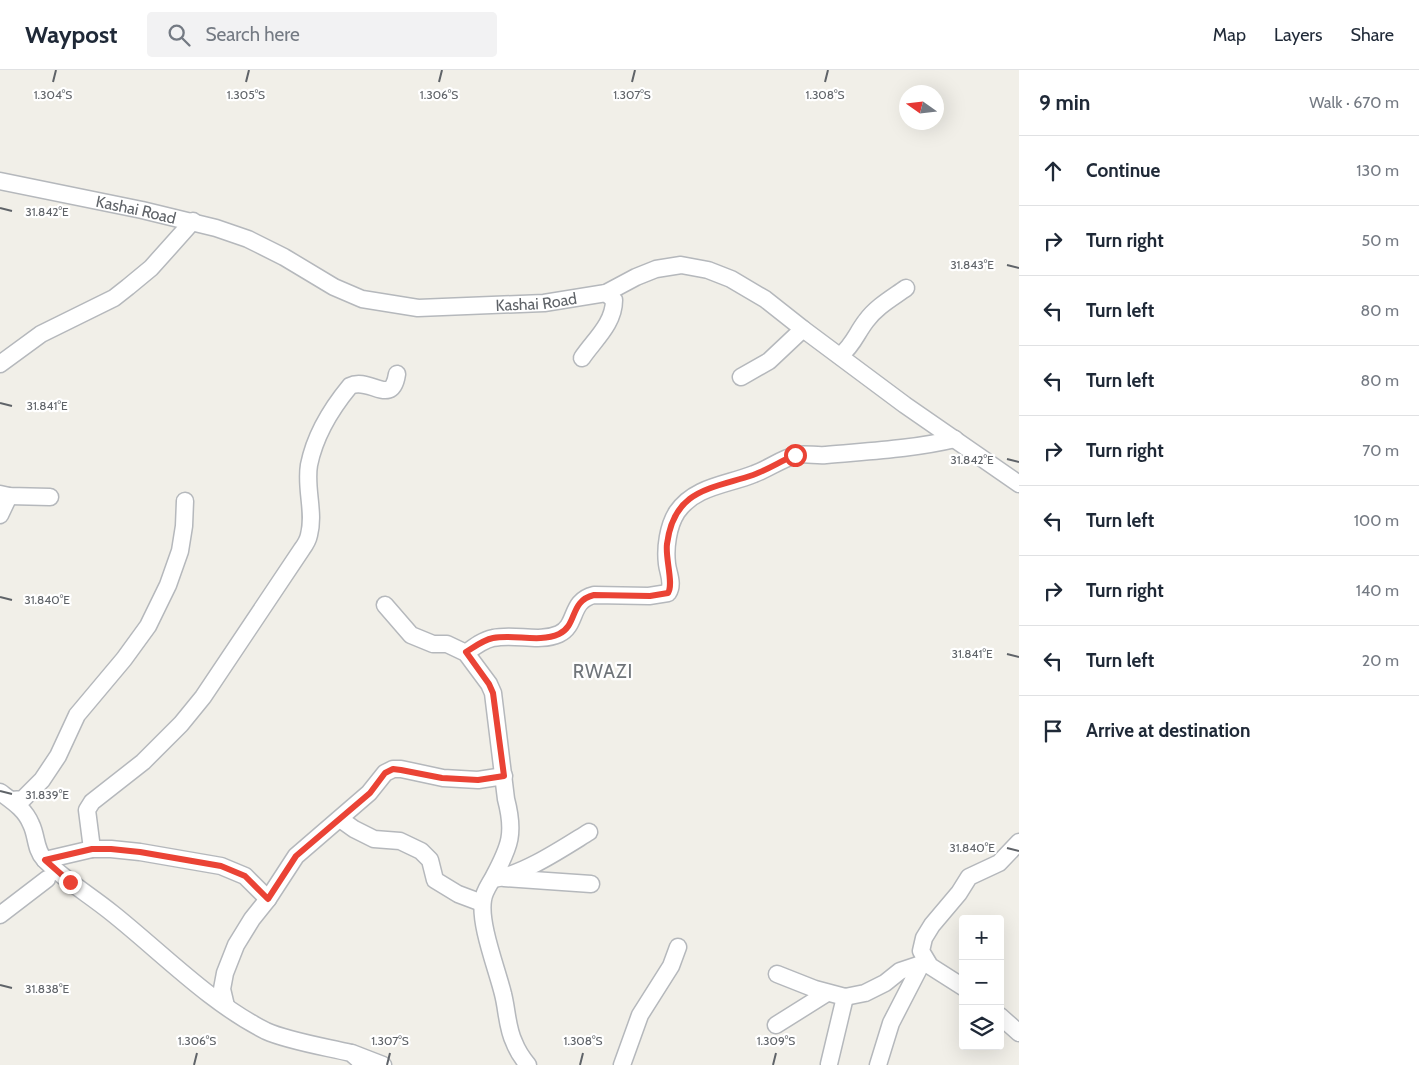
<!DOCTYPE html>
<html lang="en">
<head>
<meta charset="utf-8">
<style>
  body { margin:0; font-family:Cabin,sans-serif; background:#f2f2f3; color:#1f2937 }
  .controls { position:absolute; right:15px; bottom:15px; display:grid; overflow:hidden; border-radius:5px; box-shadow:0 5px 20px #0002 }
  .controls button { width:45px; height:45px; display:grid; place-items:center; padding:0; border:0; border-bottom:1px solid #e0e1e3; background:#fff; color:#1f2937; font:25px sans-serif }
  .compass { position:absolute; left:899px; top:15px; width:45px; height:45px; border-radius:50%; background:#fff; box-shadow:0 5px 20px #0002; rotate:284deg }
  .stop { position:absolute; width:15px; height:15px; margin:-11px; border:4px solid #ea4335; border-radius:50%; background:#fff }
  .stop.end { background:#ea4335; border-color:#fff; box-shadow:0 1px 5px #0008 }
  .list { margin:0; padding:0; list-style:none }
  h2 { display:flex; justify-content:space-between; align-items:center; height:65px; margin:0; padding:0 20px; font-size:21px }
  h2 small { font-size:16px; font-weight:400; color:#747a83 }
  .list li { display:grid; grid-template-columns:32px 1fr auto; gap:15px; align-items:center; box-sizing:border-box; height:70px; padding:0 20px; border-top:1px solid #e0e1e3 }
  .list b { display:block; font-size:19px; white-space:nowrap }
  .list em { font-size:16px; font-style:normal; color:#747a83 }
  .icon { flex:none; width:28px; height:28px; fill:none; stroke:currentColor; stroke-width:2; stroke-linecap:round; stroke-linejoin:round }
  .map { position:relative; flex:none; width:1019px; height:995px; overflow:hidden }
  header { display:flex; align-items:center; gap:30px; box-sizing:border-box; height:70px; padding:0 25px; background:#fff; border-bottom:1px solid #e0e1e3 }
  header strong { font-size:24px }
  nav { display:flex; gap:28px; margin-inline-start:auto; font-size:18px }
  .search { width:350px; height:45px; background:#f2f2f3; display:flex; align-items:center; gap:12px; box-sizing:border-box; padding:0 18px; border-radius:5px; color:#747a83; font-size:19px }
  main { display:flex }
  aside { flex:1; background:#fff }
  .map>svg:first-child { display:block }
</style>
</head>
<body>
<header>
<strong>Waypost</strong>
<div class="search"><svg class="icon" aria-label="search" viewBox="0 0 24 24"><circle cx="10" cy="10" r="6"/><path d="M15 15l6 6"/></svg>Search here</div>
<nav><a>Map</a><a>Layers</a><a>Share</a></nav>
</header>
<main>
<div class="map">
<svg width="1019" height="995" viewBox="0 0 1019 995">
  <rect width="100%" height="100%" fill="#f1efe8"/>
  <g fill="none" stroke-linecap="round" stroke-linejoin="round">
    <g stroke="#b5b8bc" stroke-width="19">
      <g id="minor">
        <path id="s1" d="M0,111L142,140L216,158L248,169L284,187L334,217L362,229L418,238L544,233L606,223L636,207L656,199L681,195L708,200L731,209L765,229L803,259L905,335L1019,414"/>
        <path d="M840,286C854,274 856,264 866,251C876,237 892,228 906,218"/>
        <path d="M582,288C594,270 614,254 614,230L606,223"/>
        <path d="M0,294L41,264L114,228L128,217L151,198L193,151"/>
        <path d="M741,307L769,291L803,259"/>
        <path d="M0,424L9,426L50,427"/>
        <path d="M0,445L9,426"/>
        <path d="M385,535L411,565L433,574H447L466,583L489,614L493,623L506,729C515,763 510,776 494,806C490,814 484,821 483,830C479,854 497,899 503,924C507,939 507,958 514,972C517,980 523,989 528,995"/>
        <path d="M466,583C474,577 483,570 493,568C515,563 539,573 559,564C578,555 569,531 594,525L649,526L668,523C674,514 668,503 667,494C665,478 668,456 677,442C695,416 727,415 754,404C768,399 781,389 796,385C806,383 816,386 826,385C869,381 913,379 955,369"/>
        <path d="M0,722C12,731 25,739 31,754C37,766 35,779 44,789C64,810 90,825 112,843C161,882 210,933 266,961C288,971 326,977 351,983L358,989L362,995"/>
        <path d="M12,730L23,729L42,710L58,686L77,645L124,589L148,556L168,515L180,481L184,456L185,431"/>
        <path d="M340,749L354,759L374,769L400,771L421,781L430,790L435,810L458,824L482,833"/>
        <path d="M92,779L87,740L92,732L143,692L181,654L203,627L302,479C305,475 308,470 309,465C315,442 305,418 309,395C315,365 331,339 350,316C369,306 392,338 397,304"/>
        <path d="M45,790L92,779H111L140,782L221,796L245,806L268,829"/>
        <path d="M504,808L591,814"/>
        <path d="M493,809C523,805 563,778 589,762"/>
        <path d="M0,845L47,809"/>
        <path d="M777,904L815,919L845,927L865,923L885,913L900,901L921,894"/>
        <path d="M963,917L930,896L921,881L924,868L932,855L959,823L969,807L999,793L1019,772"/>
        <path d="M226,936L222,919L225,903L236,875L252,849L268,829L296,786L369,723L385,703L393,699H401L443,708L478,710L504,706"/>
        <path d="M1000,946L1019,963"/>
        <path d="M776,955L827,923"/>
        <path d="M352,983L383,995"/>
        <path d="M829,994L845,927"/>
        <path d="M622,995L640,945L671,896L678,877"/>
        <path d="M878,995L891,953L924,889"/>
      </g>
    </g>
    <use href="#minor" stroke="#fff" stroke-width="16"/>
  </g>
  <g fill="none" stroke-linecap="round" stroke-linejoin="round">
    <path stroke="#ea4335" stroke-width="6" d="M70,812L45,790L92,779H111L140,782L221,796L245,806L268,829L296,786L370,723L385,703L393,699L401,700L442,708L478,710L504,706L493,623L489,614L466,582C474,577 483,570 493,568C515,564 539,573 559,564C578,555 569,531 594,525L650,526L668,523C674,514 665,488 667,474C674,419 711,419 753,405C767,400 781,391 795,385"/>
  </g>
  <path fill="none" stroke="#5f6368" stroke-width="2" d="M53,12L56,0M246,12L249,0M439,12L442,0M632,12L635,0M825,12L828,0M0,138L12,141M1007,195L1019,198M0,333L12,336M1007,389L1019,392M0,527L12,530M1007,584L1019,587M0,721L12,724M1007,778L1019,781M0,915L12,918M194,995L197,983M387,995L390,983M580,995L583,983M773,995L776,983"/>
  <g text-anchor="middle" stroke-width="4.5" stroke-linejoin="round" paint-order="stroke">
    <g font-size="16" fill="#5f6368" stroke="#fff">
      <text dy="6" stroke="none"><textPath href="#s1" startOffset="139">Kashai Road</textPath></text>
      <text dy="6" stroke="none"><textPath href="#s1" startOffset="559">Kashai Road</textPath></text>
    </g>
    <g font-size="19" letter-spacing="1" fill="#70757a" stroke="#fff">
      <text x="603" y="608">RWAZI</text>
    </g>
  </g>
  <g font-size="12" text-anchor="middle" fill="#5f6368" stroke="#fff" stroke-width="4.5" stroke-linejoin="round" paint-order="stroke">
    <text x="53" y="29">1.304°S</text>
    <text x="246" y="29">1.305°S</text>
    <text x="439" y="29">1.306°S</text>
    <text x="632" y="29">1.307°S</text>
    <text x="825" y="29">1.308°S</text>
    <text x="47" y="146">31.842°E</text>
    <text x="972" y="199">31.843°E</text>
    <text x="47" y="340">31.841°E</text>
    <text x="972" y="394">31.842°E</text>
    <text x="47" y="534">31.840°E</text>
    <text x="972" y="588">31.841°E</text>
    <text x="47" y="729">31.839°E</text>
    <text x="972" y="782">31.840°E</text>
    <text x="47" y="923">31.838°E</text>
    <text x="197" y="975">1.306°S</text>
    <text x="390" y="975">1.307°S</text>
    <text x="583" y="975">1.308°S</text>
    <text x="776" y="975">1.309°S</text>
  </g>
</svg>
<div class="controls">
<button>+</button>
<button>−</button>
<button><svg class="icon" aria-label="layers" viewBox="0 0 24 24"><path d="M12 4l9 5-9 5-9-5zM3 14l9 5 9-5"/></svg></button>
</div>
<svg class="compass" viewBox="-18 -18 36 36"><path d="M0-13l5 13h-10z" fill="#e53935"/><path d="M0 13l5-13h-10z" fill="#747a83"/></svg>
<div class="stop" style="left:795px;top:385px"></div>
<div class="stop end" style="left:70px;top:812px"></div>
</div>
<aside>
<h2>9 min<small>Walk · 670 m</small></h2>
<ul class="list">
<li><svg class="icon" aria-label="ahead" viewBox="0 0 24 24"><path d="M12 20V5M6 11l6-6 6 6"/></svg><div><b>Continue</b></div><em>130 m</em></li>
<li><svg class="icon" aria-label="right" viewBox="0 0 24 24"><path d="M7 20v-9h11M14 6l5 5-5 5"/></svg><div><b>Turn right</b></div><em>50 m</em></li>
<li><svg class="icon" aria-label="left" viewBox="0 0 24 24"><path d="M17 20v-9H6M10 6l-5 5 5 5"/></svg><div><b>Turn left</b></div><em>80 m</em></li>
<li><svg class="icon" aria-label="left" viewBox="0 0 24 24"><path d="M17 20v-9H6M10 6l-5 5 5 5"/></svg><div><b>Turn left</b></div><em>80 m</em></li>
<li><svg class="icon" aria-label="right" viewBox="0 0 24 24"><path d="M7 20v-9h11M14 6l5 5-5 5"/></svg><div><b>Turn right</b></div><em>70 m</em></li>
<li><svg class="icon" aria-label="left" viewBox="0 0 24 24"><path d="M17 20v-9H6M10 6l-5 5 5 5"/></svg><div><b>Turn left</b></div><em>100 m</em></li>
<li><svg class="icon" aria-label="right" viewBox="0 0 24 24"><path d="M7 20v-9h11M14 6l5 5-5 5"/></svg><div><b>Turn right</b></div><em>140 m</em></li>
<li><svg class="icon" aria-label="left" viewBox="0 0 24 24"><path d="M17 20v-9H6M10 6l-5 5 5 5"/></svg><div><b>Turn left</b></div><em>20 m</em></li>
<li><svg class="icon" aria-label="arrive" viewBox="0 0 24 24"><path d="M6 21V4h12l-3 4 3 4H6"/></svg><div><b>Arrive at destination</b></div></li>
</ul>
</aside>
</main>
</body>
</html>
